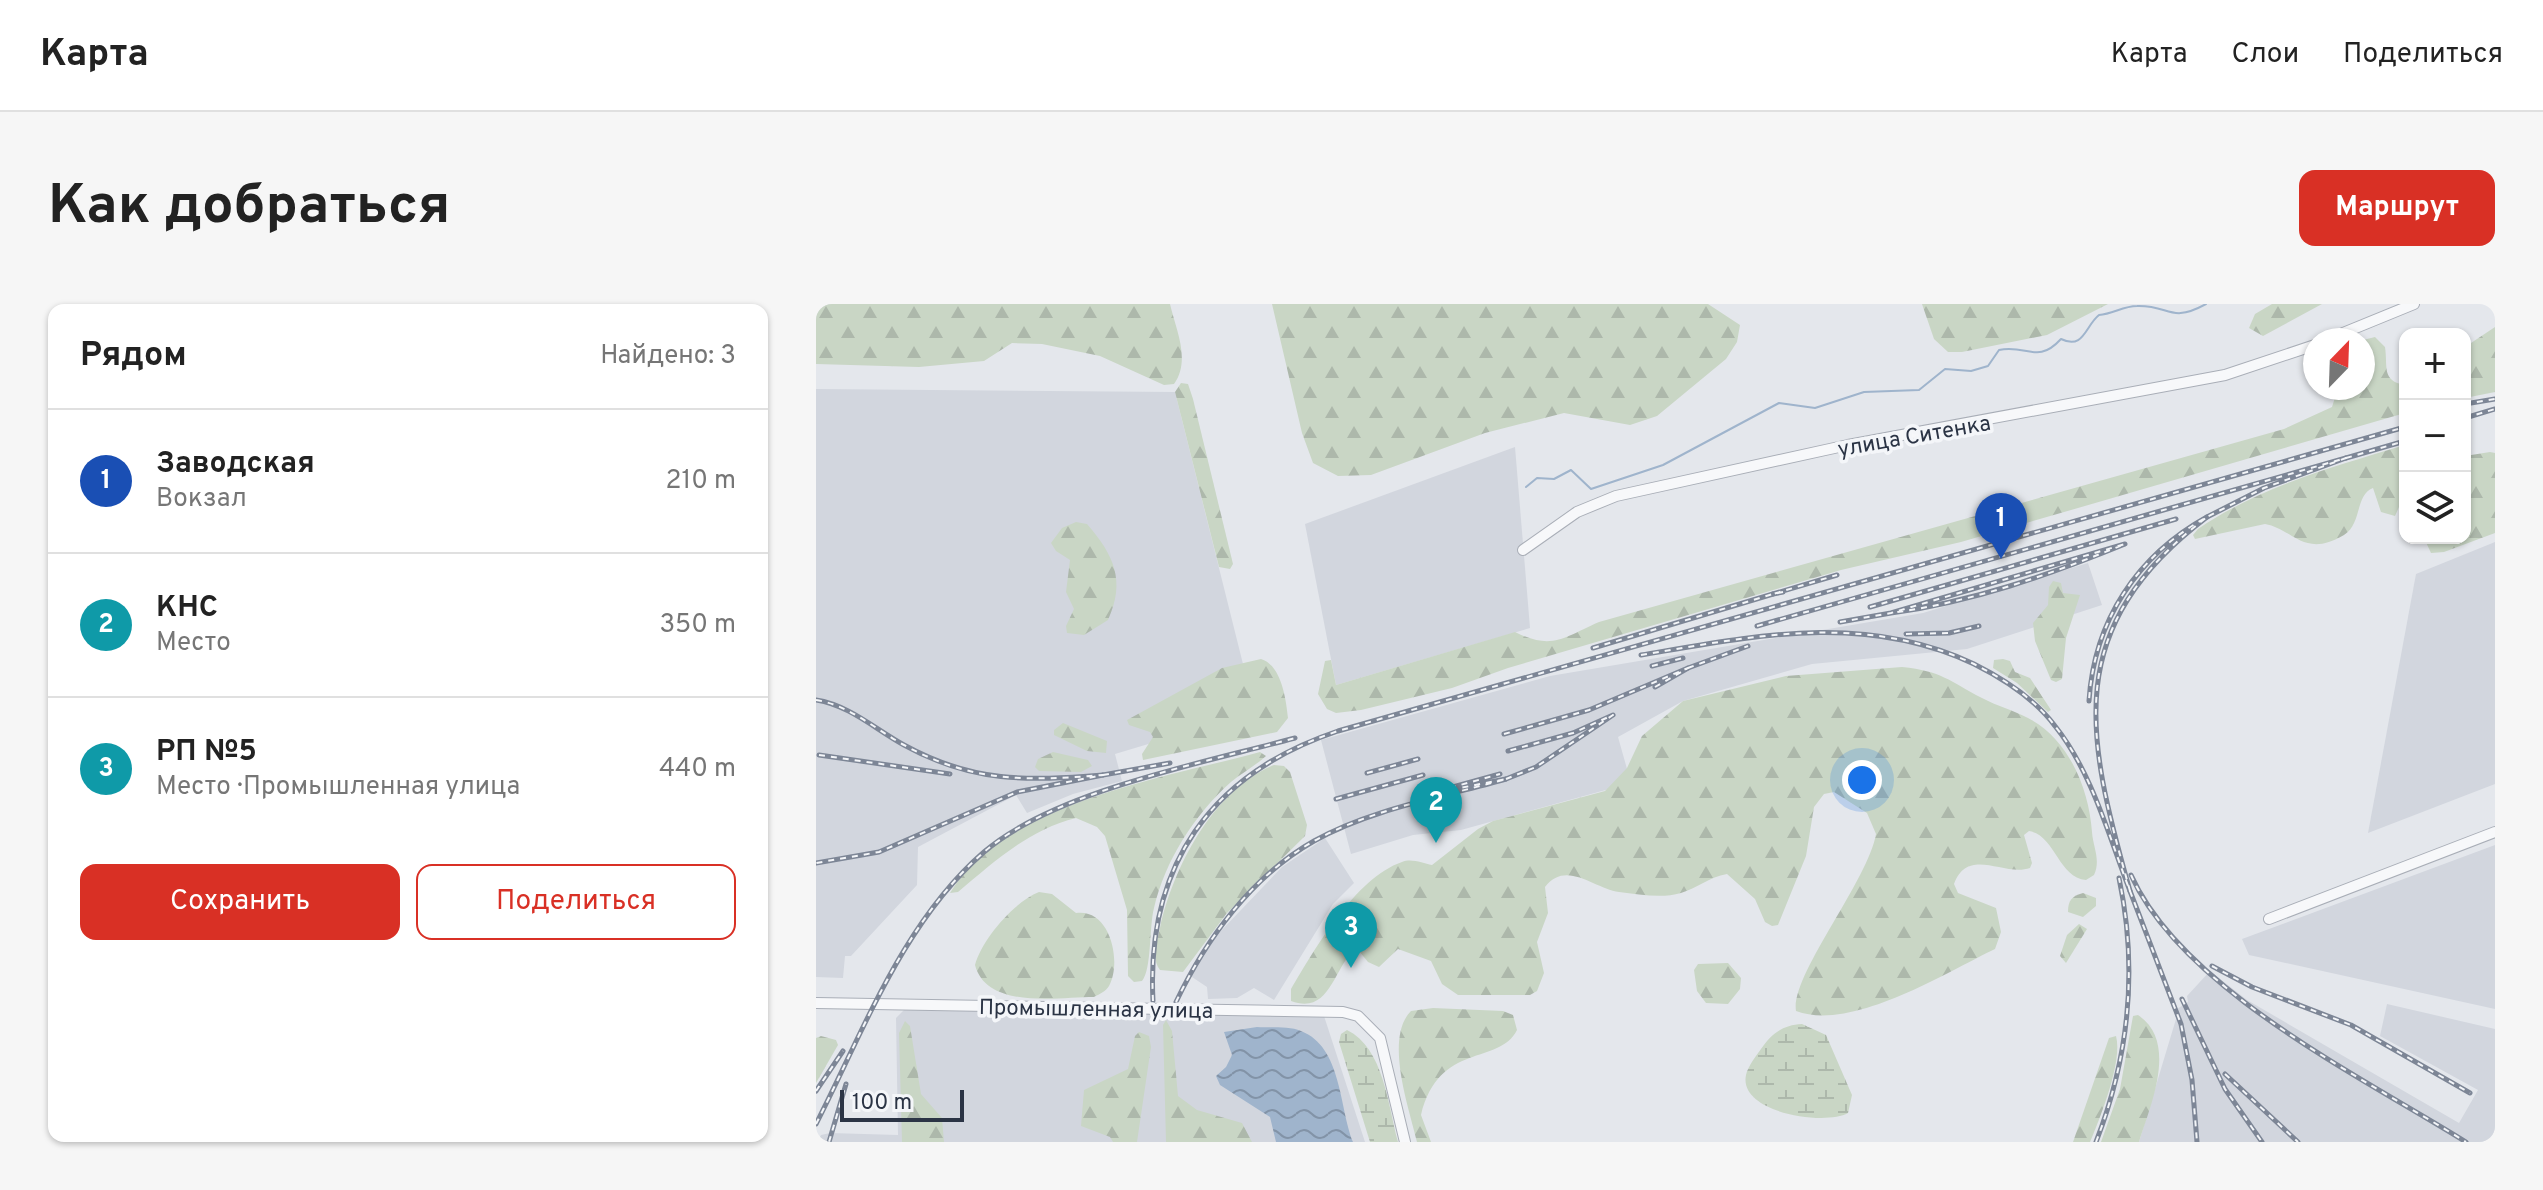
<!DOCTYPE html>
<html lang="ru">
<head>
<meta charset="utf-8">
<style>
  body { margin:0; font-family:Overpass,sans-serif; background:#f6f6f6; color:#222 }
  .controls { position:absolute; right:24px; top:24px; display:grid; overflow:hidden; border-radius:16px; box-shadow:0 2px 6px #0004 }
  .controls button { width:72px; height:72px; display:grid; place-items:center; padding:0; border:0; border-bottom:2px solid #e0e0e0; background:#fff; color:#222; font:40px sans-serif }
  .compass { position:absolute; left:1487px; top:24px; width:72px; height:72px; border-radius:50%; background:#fff; box-shadow:0 2px 6px #0004; rotate:23deg }
  .scale { position:absolute; left:24px; bottom:20px; width:124px; box-sizing:border-box; padding-left:8px; border:4px solid #2b3445; border-top:0; font-size:22px; line-height:28px; white-space:nowrap; color:#2b3445; -webkit-text-stroke:6px #f4f6f9; paint-order:stroke }
  .you { position:absolute; left:1046px; top:476px; width:28px; height:28px; margin:-20px; border:6px solid #fff; border-radius:50%; background:#1a73e8; box-shadow:0 0 0 12px #1a73e833 }
  .badge { display:grid; place-items:center; width:52px; height:52px; border-radius:50%; background:#d93025; color:#fff; font-size:26px; font-weight:700 }
  .pin { position:absolute; translate:-50% -66px; filter:drop-shadow(0 2px 4px #0008) }
  .pin::after { content:''; position:absolute; top:42px; width:28px; height:24px; background:inherit; clip-path:polygon(0 0,100% 0,50% 100%) }
  .list { margin:0; padding:0; list-style:none }
  h2 { display:flex; justify-content:space-between; align-items:center; height:104px; margin:0; padding:0 32px; font-size:34px }
  h2 small { font-size:26px; font-weight:400; color:#767676 }
  .list li { display:grid; grid-template-columns:52px 1fr auto; gap:24px; align-items:center; box-sizing:border-box; height:144px; padding:0 32px; border-top:2px solid #e0e0e0 }
  .list b { display:block; font-size:30px; white-space:nowrap }
  .list p { margin:0; font-size:26px; white-space:nowrap; color:#767676 }
  .list em { font-size:26px; font-style:normal; color:#767676 }
  .actions { display:flex; gap:16px; padding:24px 32px }
  .actions a { flex:1; padding:18px 0; border:2px solid #d93025; border-radius:16px; text-align:center; font-size:28px; color:#d93025 }
  .actions .main { background:#d93025; color:#fff }
  .icon { flex:none; width:44px; height:44px; fill:none; stroke:currentColor; stroke-width:2; stroke-linecap:round; stroke-linejoin:round }
  .map { position:relative; flex:none; width:1679px; height:838px; overflow:hidden; border-radius:16px }
  header { display:flex; align-items:center; gap:48px; box-sizing:border-box; height:112px; padding:0 40px; background:#fff; border-bottom:2px solid #e0e0e0 }
  header strong { font-size:38px }
  nav { display:flex; gap:44px; margin-inline-start:auto; font-size:28px }
  .intro { display:flex; align-items:center; justify-content:space-between; box-sizing:border-box; height:192px; padding:0 48px }
  h1 { margin:0; font-size:56px }
  .button { padding:20px 36px; border-radius:16px; background:#d93025; color:#fff; font-size:28px; font-weight:700 }
  main { display:flex; gap:48px; padding:0 48px }
  aside { flex:1; background:#fff; border-radius:16px; box-shadow:0 2px 6px #0004 }
  .map>svg:first-child { display:block }
</style>
</head>
<body>
<header>
<strong>Карта</strong>
<nav><a>Карта</a><a>Слои</a><a>Поделиться</a></nav>
</header>
<div class="intro"><h1>Как добраться</h1><a class="button">Маршрут</a></div>
<main>
<aside>
<h2>Рядом<small>Найдено: 3</small></h2>
<ul class="list">
<li><span class="badge" style="background:#1a4fb4">1</span><div><b>Заводская</b><p>Вокзал</p></div><em>210 m</em></li>
<li><span class="badge" style="background:#0f9aa8">2</span><div><b>КНС</b><p>Место</p></div><em>350 m</em></li>
<li><span class="badge" style="background:#0f9aa8">3</span><div><b>РП №5</b><p>Место · Промышленная улица</p></div><em>440 m</em></li>
</ul>
<div class="actions"><a class="main">Сохранить</a><a>Поделиться</a></div>
</aside>
<div class="map">
<svg width="1679" height="838" viewBox="0 0 1679 838">
  <defs>
    <pattern id="forest-firs" width="22" height="20" patternUnits="userSpaceOnUse" patternTransform="scale(2)"><rect width="22" height="20" fill="#c9d6c5"/><path d="M5 1l3.5 6h-7zM16 11l3.5 6h-7z" fill="#adb8ab"/></pattern>
    <pattern id="wetland-marsh" width="20" height="14" patternUnits="userSpaceOnUse" patternTransform="scale(2)"><rect width="20" height="14" fill="#c9d6c5"/><path d="M1 5h8M5 5V1M11 12h8M15 12V8" fill="none" stroke="#adb8ab"/></pattern>
    <pattern id="water-waves" width="16" height="10" patternUnits="userSpaceOnUse" patternTransform="scale(2)"><rect width="16" height="10" fill="#9fb4cc"/><path d="M0 5q4-4 8 0t8 0" fill="none" stroke="#8293a7"/></pattern>
  </defs>
  <rect width="100%" height="100%" fill="#e4e7ec"/>
  <g fill="#d2d6de">
    <path d="M0,85L359,88L439,408L299,450L306,477L257,490L211,509L200,491L102,543L101,581L35,652H29L27,674L0,673Z"/>
    <path d="M699,143L714,324L520,381L489,220Z"/>
    <path d="M1679,238V480L1552,529L1600,270Z"/>
    <path d="M1272,259L1286,301L1151,345L996,360L867,397L802,433L815,479L645,526L597,531L535,550L505,436L734,372L1107,309Z"/>
    <path d="M509,534L538,579L517,600L458,696L438,684L421,694L392,695L391,683L373,671L402,630L466,563Z"/>
    <path d="M1679,541V705L1433,651L1426,635Z"/>
    <path d="M1394,667L1431,696L1643,819L1662,786L1564,732L1571,700L1679,725V838H1323L1360,715L1358,707L1372,698L1371,692Z"/>
    <path d="M88,706L508,712L549,838H1L5,831L14,829L82,831L80,714Z"/>
  </g>
  <g fill="url(#forest-firs)">
    <path d="M0,0H354C360,26 375,56 358,80L348,81L284,52L226,40L196,39L168,57L103,63L0,60Z"/>
    <path d="M456,0H892L924,21L921,38L910,55L841,112L814,121L748,109L669,129L555,171L522,172L497,159L486,129Z"/>
    <path d="M1106,0H1292L1231,31L1146,48H1132L1118,35Z"/>
    <path d="M1456,0H1506L1447,32L1433,24L1439,10Z"/>
    <path d="M1679,23V88L1649,94V43Z"/>
    <path d="M1559,33L1569,43C1572,62 1565,77 1589,81V109L1145,238L1025,266L692,364L636,384L545,406L520,409L511,405L502,390L509,357L515,356L520,381L699,328C737,347 748,333 783,318L1468,125L1516,103L1522,84H1547V36Z"/>
    <path d="M365,79L372,80L377,95L417,260L414,265L403,263L359,88Z"/>
    <path d="M1589,141L1587,194L1579,212L1565,208L1557,184C1539,191 1546,220 1528,231C1488,255 1477,225 1449,220L1379,235L1377,231L1382,225C1445,182 1517,163 1589,141Z"/>
    <path d="M1674,148L1679,149V229L1628,248L1615,249L1608,234H1649V152Z"/>
    <path d="M260,218L271,220C298,251 310,277 292,316L268,331L251,329L250,322L258,305L250,288L254,256L240,247L235,239L246,224Z"/>
    <path d="M1237,277L1245,279L1247,289L1264,291L1250,334L1246,375L1240,378L1235,376L1219,337L1217,319L1232,301L1233,283Z"/>
    <path d="M445,355C465,361 470,394 472,414L461,428L327,456L326,450L337,433L334,428L313,421L311,416L406,364Z"/>
    <path d="M1187,355L1194,357L1199,368L1214,374L1235,406L1232,408L1201,379L1177,364L1178,356Z"/>
    <path d="M1086,363C1126,367 1133,377 1166,394C1181,402 1197,406 1212,414C1253,435 1273,485 1276,528C1277,543 1285,556 1278,571L1270,576C1242,573 1239,531 1213,527L1208,531L1216,559L1214,564C1188,573 1152,542 1138,580L1142,589L1180,604L1185,628L1179,645C1129,669 1035,728 980,707C974,672 1052,577 1060,530L1051,509L1018,488L1008,490L998,503L990,552L962,621L956,622L949,618L939,595L911,570C893,573 882,584 865,589C845,595 823,590 803,588C779,585 750,555 729,583L732,609L721,638L728,669L721,687L714,691H642L626,680L615,657L582,645L563,663L552,658L543,647H537C517,667 513,711 475,697V685C499,645 539,574 586,558C595,554 607,559 616,561L662,525L677,517L789,487L811,464L826,432L867,397L970,372Z"/>
    <path d="M247,419L291,437L290,449L271,447L238,431V426Z"/>
    <path d="M237,448L272,456L276,462L265,468L223,467L219,463L222,455Z"/>
    <path d="M444,448L450,452C439,462 426,469 415,478C378,511 349,557 338,604C333,623 336,665 326,677L318,678L312,672L311,606L289,532L281,523L260,514C212,526 178,558 142,588L134,589C190,498 349,474 444,448Z"/>
    <path d="M458,461L468,462L474,468L491,521L489,532L411,609L367,668L344,666C335,654 341,638 344,624C357,564 397,486 458,461Z"/>
    <path d="M223,588L236,590L260,609C295,604 306,659 293,682C290,687 284,690 278,693C242,693 171,706 159,661C166,635 198,598 223,588Z"/>
    <path d="M1267,589L1280,594V602L1267,613L1252,608C1252,596 1256,592 1267,589Z"/>
    <path d="M1263,620L1271,625L1250,659L1244,652L1251,631Z"/>
    <path d="M912,659L925,674L924,685L912,700L890,699L881,687L878,666L882,660Z"/>
    <path d="M617,704L687,707L697,711L701,726C683,762 623,737 605,811L615,838H601C593,804 568,734 595,707Z"/>
    <path d="M1322,711C1363,738 1334,802 1323,838H1285L1304,785L1317,712Z"/>
    <path d="M350,716L356,727L362,792L381,806L426,819L436,838H350L347,721Z"/>
    <path d="M89,717L94,722L105,790L126,814L128,838H86L83,729Z"/>
    <path d="M323,728L333,732L335,743L321,838H297L294,833L265,822L268,786L312,765L319,732Z"/>
    <path d="M5,732L20,736L22,741L0,779V734Z"/>
    <path d="M1300,732C1307,757 1284,814 1274,838H1257L1293,734Z"/>
  </g>
  <g fill="url(#wetland-marsh)">
    <path d="M986,720L1010,731L1036,791L1032,809C1009,822 922,809 930,771C932,762 940,752 945,745C956,729 967,721 986,720Z"/>
    <path d="M531,726C568,744 572,802 582,838H554L523,738L525,730Z"/>
  </g>
  <path fill="url(#water-waves)" d="M441,723C454,724 473,722 485,727C526,743 523,803 537,838H460L454,813L404,781L400,772L410,763L416,751L408,728Z"/>
  <g fill="none" stroke-linecap="round" stroke-linejoin="round">
    <path stroke="#9fb4cc" stroke-width="2" d="M710,183L721,174L738,175L755,166L775,185L847,161L963,99L999,104L1048,88L1103,86L1129,65L1155,67L1172,62L1183,46C1211,40 1221,61 1245,35C1268,46 1269,22 1283,11C1297,10 1307,2 1321,2C1355,1 1353,20 1390,0"/>
    <g stroke="#a9aeb7" stroke-width="12">
      <g id="minor">
        <path d="M1510,36L1598,0"/>
        <path d="M707,246L761,208L800,192L1032,141L1409,71L1499,41"/>
        <path d="M1453,615L1679,528"/>
        <path d="M0,699L527,708L542,712L564,734L589,838"/>
      </g>
    </g>
    <use href="#minor" stroke="#f7f8fa" stroke-width="10"/>
    <g stroke="#7d8696" stroke-width="5">
      <g id="rail">
        <path d="M1649,100L1679,95"/>
        <path d="M1649,114L1679,105"/>
        <path d="M1530,154L1589,137"/>
        <path d="M967,288L957,290L1021,271"/>
        <path d="M1054,303L1360,215"/>
        <path d="M1024,318L1075,309L1309,240C1233,271 1156,298 1075,309"/>
        <path d="M941,322L1530,154L1448,184L1391,213"/>
        <path d="M1090,330L1133,329L1163,322"/>
        <path d="M777,344L957,290"/>
        <path d="M825,351C938,332 1048,308 1158,360C1188,375 1219,395 1239,422C1276,468 1293,533 1314,587C1270,431 1245,324 1391,213C1322,251 1278,316 1273,397"/>
        <path d="M836,362L867,354"/>
        <path d="M872,364L932,342"/>
        <path d="M0,396C33,401 59,425 88,441C157,479 211,477 287,471L201,488L63,548L0,559"/>
        <path d="M688,430L773,406L872,364L839,383"/>
        <path d="M3,451L134,470"/>
        <path d="M551,469L602,455"/>
        <path d="M287,471L354,459"/>
        <path d="M690,475L720,463L797,411L757,429L692,447"/>
        <path d="M520,495L607,471"/>
        <path d="M1315,571C1366,685 1546,773 1650,838"/>
        <path d="M1314,587L1365,720L1376,776L1381,838"/>
        <path d="M1396,662L1436,683L1535,721L1654,789"/>
        <path d="M1366,695L1409,785L1446,838"/>
        <path d="M337,697C330,562 394,470 522,427L1589,123"/>
        <path d="M360,698C390,635 436,572 498,537C555,505 627,493 690,475L608,491L684,470"/>
        <path d="M1409,770L1482,838"/>
        <path d="M0,787L27,747"/>
        <path d="M0,820C47,728 87,618 168,548C239,487 387,459 479,434"/>
        <path d="M13,838L30,780"/>
        <path d="M1280,838C1313,753 1322,664 1303,574"/>
      </g>
    </g>
    <use href="#rail" stroke="#f4f6f9" stroke-width="2" stroke-dasharray="6" stroke-linecap="butt"/>
  </g>
  <g text-anchor="middle" stroke-width="7" stroke-linejoin="round" paint-order="stroke">
    <g font-size="22" fill="#2b3445" stroke="#f4f6f9">
      <text transform="translate(1098 131) rotate(-10)" y="8">улица Ситенка</text>
      <text transform="translate(280 704) rotate(1)" y="8">Промышленная улица</text>
    </g>
  </g>
</svg>
<div class="controls">
<button>+</button>
<button>−</button>
<button><svg class="icon" aria-label="layers" viewBox="0 0 24 24"><path d="M12 4l9 5-9 5-9-5zM3 14l9 5 9-5"/></svg></button>
</div>
<svg class="compass" viewBox="-18 -18 36 36"><path d="M0-13l5 13h-10z" fill="#e53935"/><path d="M0 13l5-13h-10z" fill="#767676"/></svg>
<div class="scale">100 m</div>
<div class="you"></div>
<div class="pin badge" style="left:1185px;top:255px;background:#1a4fb4">1</div>
<div class="pin badge" style="left:620px;top:539px;background:#0f9aa8">2</div>
<div class="pin badge" style="left:535px;top:664px;background:#0f9aa8">3</div>
</div>
</main>
</body>
</html>
